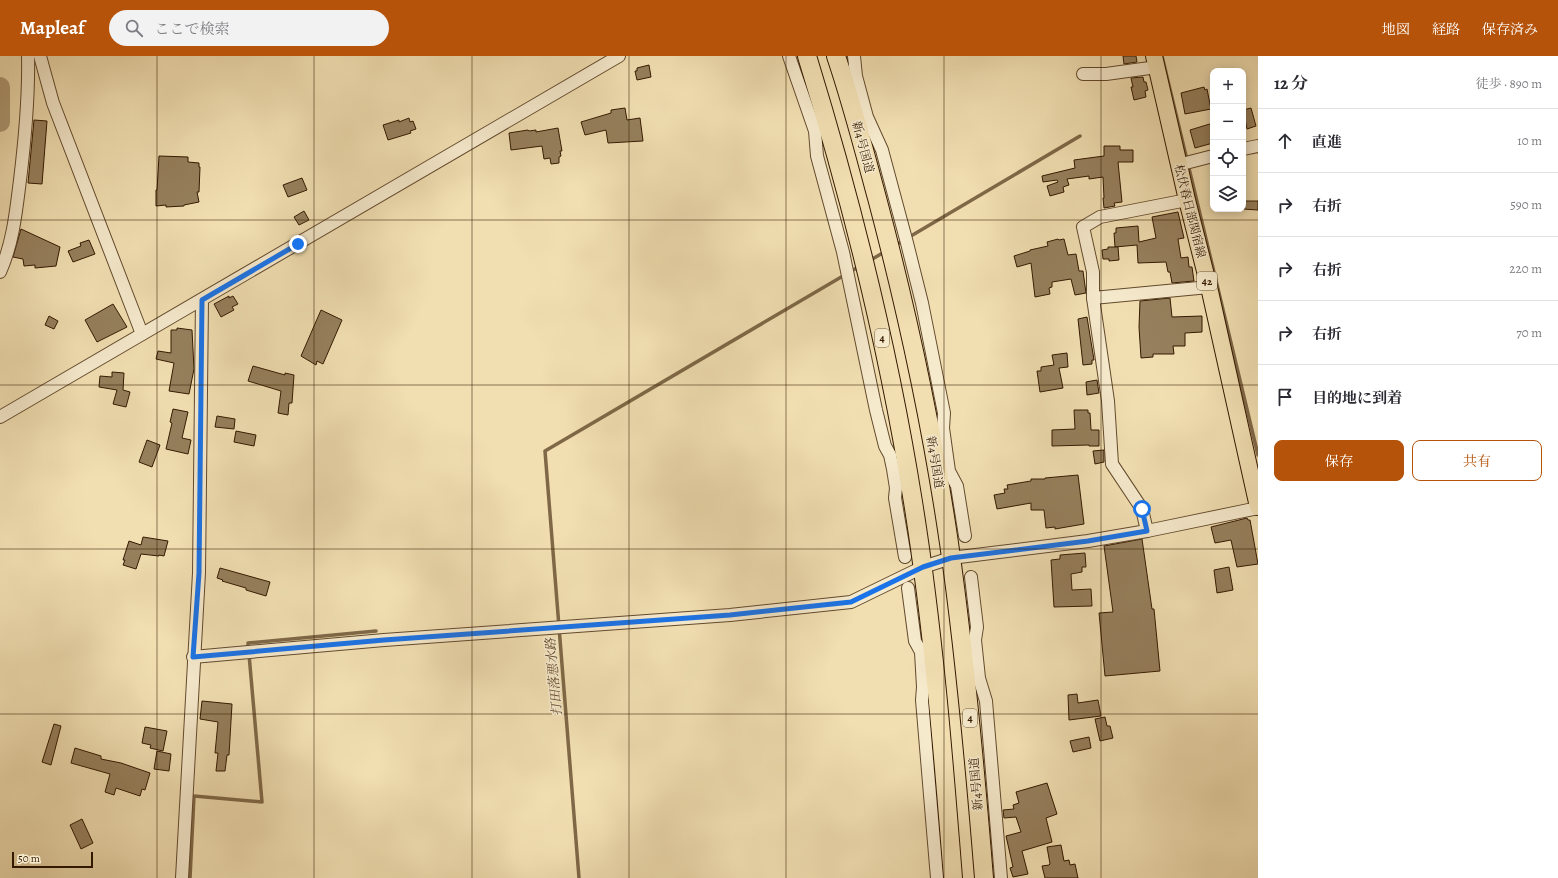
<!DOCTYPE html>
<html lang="ja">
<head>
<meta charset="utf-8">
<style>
  body { margin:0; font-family:Alegreya,"Noto Serif JP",serif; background:#f2f2f3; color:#2b2b33 }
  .controls { position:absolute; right:12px; top:12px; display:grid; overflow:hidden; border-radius:8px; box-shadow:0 2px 10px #0003 }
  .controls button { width:36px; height:36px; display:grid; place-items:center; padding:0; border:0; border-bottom:1px solid #e1e1e2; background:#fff; color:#2b2b33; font:20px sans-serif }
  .scale { position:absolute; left:12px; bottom:10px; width:81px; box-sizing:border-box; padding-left:4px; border:2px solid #341901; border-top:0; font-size:11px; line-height:14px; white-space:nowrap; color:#341901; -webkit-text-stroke:3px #f6eacd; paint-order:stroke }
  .stop { position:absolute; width:12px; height:12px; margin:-9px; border:3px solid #1a73e8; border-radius:50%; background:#fff }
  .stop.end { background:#1a73e8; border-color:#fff; box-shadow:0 1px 4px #0008 }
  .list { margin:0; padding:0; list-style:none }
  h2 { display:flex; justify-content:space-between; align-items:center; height:52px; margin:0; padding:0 16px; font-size:17px }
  h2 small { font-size:13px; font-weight:400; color:#7c7c81 }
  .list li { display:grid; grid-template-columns:26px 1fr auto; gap:12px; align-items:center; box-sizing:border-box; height:64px; padding:0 16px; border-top:1px solid #e1e1e2 }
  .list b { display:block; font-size:15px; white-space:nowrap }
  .list em { font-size:13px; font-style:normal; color:#7c7c81 }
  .actions { display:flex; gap:8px; padding:12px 16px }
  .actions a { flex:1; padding:9px 0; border:1px solid #b45309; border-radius:8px; text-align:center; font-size:14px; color:#b45309 }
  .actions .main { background:#b45309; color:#fff }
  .icon { flex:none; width:22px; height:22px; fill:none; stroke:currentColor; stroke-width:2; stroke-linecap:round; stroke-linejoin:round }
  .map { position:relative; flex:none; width:1258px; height:822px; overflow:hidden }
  header { display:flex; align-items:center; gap:24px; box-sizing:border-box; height:56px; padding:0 20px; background:#b45309; color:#fff }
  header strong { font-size:19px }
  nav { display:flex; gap:22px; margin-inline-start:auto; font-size:14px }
  .search { width:280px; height:36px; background:#f2f2f3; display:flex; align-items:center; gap:10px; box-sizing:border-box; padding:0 14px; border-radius:22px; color:#7c7c81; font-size:15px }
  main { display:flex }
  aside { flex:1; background:#fff }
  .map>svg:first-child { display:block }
</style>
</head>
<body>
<header>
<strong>Mapleaf</strong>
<div class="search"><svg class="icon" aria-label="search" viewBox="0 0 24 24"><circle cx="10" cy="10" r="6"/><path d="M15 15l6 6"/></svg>ここで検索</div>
<nav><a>地図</a><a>経路</a><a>保存済み</a></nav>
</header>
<main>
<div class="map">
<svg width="1258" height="822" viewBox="0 0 1258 822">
  <rect width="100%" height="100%" fill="#f1dfb2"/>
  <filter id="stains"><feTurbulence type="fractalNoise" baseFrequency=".005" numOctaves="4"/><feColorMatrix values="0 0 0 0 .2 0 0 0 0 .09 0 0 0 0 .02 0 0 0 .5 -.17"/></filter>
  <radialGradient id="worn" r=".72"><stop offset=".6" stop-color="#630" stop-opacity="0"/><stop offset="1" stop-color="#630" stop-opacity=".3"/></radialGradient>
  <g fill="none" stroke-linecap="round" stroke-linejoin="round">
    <g stroke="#7f6847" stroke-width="3.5">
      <path d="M1162,0L1258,399"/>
      <path d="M894,190L1080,80"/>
      <path d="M869,205L886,195"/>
      <path d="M190,822L194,740L262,746L248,587L376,575"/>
      <path d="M579,822L545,395L860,210"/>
    </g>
    <path stroke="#b19c76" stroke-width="20" d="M0,31V66"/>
  </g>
  <g fill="#96805d" stroke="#341901">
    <path d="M1123,0H1136L1137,6L1124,8Z"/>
    <path d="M649,9L651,21L637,24L635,15H637V12Z"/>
    <path d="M1143,21L1144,26H1146L1148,34L1145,35L1146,41L1134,44L1131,31H1133L1131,22Z"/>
    <path d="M1204,31L1205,34L1207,33L1211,53L1185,58L1181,37Z"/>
    <path d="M625,52L627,64L640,62L643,85L608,87L606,74L585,79L581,66L611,57V54Z"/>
    <path d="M1251,52L1256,70L1247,73L1243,54Z"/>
    <path d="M409,62L410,66L413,65L416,73L410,75L411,77L388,84L383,69L399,64V66Z"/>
    <path d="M34,64L47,65L42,128L28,127Z"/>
    <path d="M1213,67V87L1195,92L1190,74Z"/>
    <path d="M558,72L562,95H560L561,100L559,101V107L551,108L550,102L544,103L542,90L511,94L509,77L528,74L529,75L536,74V76Z"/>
    <path d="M1104,90H1120V94H1133V106H1118L1122,146L1114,147L1115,150L1104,152L1103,142H1104L1103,121L1089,123V120L1067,123L1069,129L1063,131L1064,136L1050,140L1047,130L1058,126L1057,124L1043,126L1042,120L1075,112L1074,104L1104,100Z"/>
    <path d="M159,100L188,101V106L199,107V111H200L199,136H197L199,146L184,149V150L166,151V149L156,150V134H157Z"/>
    <path d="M302,122L307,134L288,141L283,129Z"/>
    <path d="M1243,145H1258V154L1243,153Z"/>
    <path d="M304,155L309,164L299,169L294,161Z"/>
    <path d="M1178,156L1184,182L1178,183L1181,202L1188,201L1189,211H1192L1194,225L1172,227L1170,216H1168L1166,206L1138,207L1137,189L1115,191L1114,177H1116V172L1138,170L1139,186L1156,182L1152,161Z"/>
    <path d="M21,173L60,191L56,210L35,212V209L24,210L23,203L13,201Z"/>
    <path d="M1058,183L1059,184L1064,183L1068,199L1076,198L1079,215H1083L1086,237L1075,239L1071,223L1052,226V231L1049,232L1050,238L1035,241L1031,207L1017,211L1014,200L1030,195V194L1048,190L1047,186Z"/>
    <path d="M89,184L95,198L73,206L68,195L81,190L80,187Z"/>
    <path d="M1108,191H1118L1119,204L1109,205V203H1103L1102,194L1108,193Z"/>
    <path d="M229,240V242L233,240L238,248L232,251L234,254L221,261L214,248Z"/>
    <path d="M1170,242L1172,261L1202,260V276L1185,277V290H1173L1174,298H1153V301L1141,302L1139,271L1140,245Z"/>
    <path d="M113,248L127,271L97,286L85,264Z"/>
    <path d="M321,254L342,264L323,308L317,305L316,309L301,300Z"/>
    <path d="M49,260L58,265L54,273L45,269Z"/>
    <path d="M1087,261L1094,304H1092V308L1083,309L1078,263Z"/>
    <path d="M177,272L192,274L194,313L189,338L169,335L174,307L156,303L158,295L171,297V274H177Z"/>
    <path d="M1067,297L1068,311L1059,312L1063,332L1040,336L1037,315H1041V311L1054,309L1052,299Z"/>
    <path d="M253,310L285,319V317L294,319L292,347H289L288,359L278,357L281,335L248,325Z"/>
    <path d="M112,316L124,317L123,334L130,336L126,351L113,348L117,334L99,331L100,320L112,321Z"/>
    <path d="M1097,324L1099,337L1087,339L1086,326Z"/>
    <path d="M173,353L188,356L182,382L191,384L188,398L166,393L172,367L170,366Z"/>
    <path d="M1074,354H1088V357H1090L1091,374H1099V390H1089V389L1052,390V374L1075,373Z"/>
    <path d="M217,360L235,363L234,373L215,371Z"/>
    <path d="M236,375L256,379L254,390L234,386Z"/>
    <path d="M147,384L160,389L152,411L139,406Z"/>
    <path d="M1104,394V406L1095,408L1093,395Z"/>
    <path d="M1078,419L1084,468L1055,473V471L1046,472L1044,454H1031V447L997,453L994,439L1005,437L1004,433H1008L1007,429L1031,425V423H1045V422Z"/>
    <path d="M1247,462L1248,464H1250L1258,508L1237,511L1231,484L1215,487L1211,471Z"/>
    <path d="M143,481L168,485L164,500L159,499V500L141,498L136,513L123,509L125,504H123L129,485L141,489Z"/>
    <path d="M1142,483L1152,553H1154L1160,615L1105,620L1099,557L1113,556L1104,490Z"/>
    <path d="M1085,497L1086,511H1082V516L1071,518L1072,534L1091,533L1092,550L1054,551L1051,504L1060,503V499Z"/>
    <path d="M1229,511L1233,534L1217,537L1214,514Z"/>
    <path d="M220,512L270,526L266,540L246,534V532L222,525L223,524L217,522Z"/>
    <path d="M1077,638L1078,647L1098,644L1101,660L1069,664L1068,639Z"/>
    <path d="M202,645L232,648L229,699H227L225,715H216L218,697H215L218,666L200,663Z"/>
    <path d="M1105,661L1107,670H1110L1113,682L1100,685L1095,663Z"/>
    <path d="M54,668L61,670L51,709L42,706Z"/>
    <path d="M145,671L167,675L163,695L150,692L151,689L142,687Z"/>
    <path d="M1089,681L1091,692L1073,696L1070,685Z"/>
    <path d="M75,692L101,700V703L121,707L150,717L145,734L142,733L140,740L116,732L114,739L105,736L110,718L71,707Z"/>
    <path d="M157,695L171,698L169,715L154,713Z"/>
    <path d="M1047,727L1057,758L1046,762L1052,786L1022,795L1028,818L1013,821L1010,812L1013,811L1006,780L1021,776L1016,761L1004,762L1003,754L1014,753L1013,749L1019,747L1016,736Z"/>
    <path d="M82,763L93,787L81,793L70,769Z"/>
    <path d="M1061,789L1064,805L1069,804L1070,809L1075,808L1078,822H1045L1042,810L1049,809L1050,808L1047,791Z"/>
  </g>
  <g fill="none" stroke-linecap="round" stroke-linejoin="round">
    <g stroke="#634a2d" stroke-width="14">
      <g id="minor">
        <path d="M40,0L53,47L142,278"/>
        <path d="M789,0L815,75L817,100L843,196L876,354L885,390L890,399L893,413L896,432L895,442L905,501"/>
        <path d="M854,0L856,20L867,61L882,94L907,187L922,247L944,357L943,372L949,415L957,430L965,480"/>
        <path d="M1083,18H1106L1157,11"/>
        <path d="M1243,93L1258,90"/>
        <path d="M1178,109L1213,100"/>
        <path d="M0,216C13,187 16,156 20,124C25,83 29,42 28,0"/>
        <path d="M1093,242L1209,231"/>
        <path d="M0,361L619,0"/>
        <path d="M1147,475L1142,453L1112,408L1108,345L1093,242V216L1083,171L1100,161L1187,144"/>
        <path d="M971,521L977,571L975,584L979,622L986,645L1001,822"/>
        <path d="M908,532L915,585L921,596L923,631L922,644L937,822"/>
        <path d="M193,601L384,584L730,559L851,546L923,511L951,502L1088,485L1147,475L1258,452"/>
        <path d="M182,822L199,517L202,244"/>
      </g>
    </g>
    <g stroke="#341901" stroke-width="18">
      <path id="major" d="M1154,0L1187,144L1209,231L1258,451"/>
    </g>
    <g stroke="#341901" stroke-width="20">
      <g id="highway">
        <path d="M807,0C852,146 889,295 913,446C933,570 943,696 953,822"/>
        <path d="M836,0C852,47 864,94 877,142C907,255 932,371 949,487C965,598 975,710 984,822"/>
      </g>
    </g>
    <use href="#minor" stroke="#f6eacd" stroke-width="12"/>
    <use href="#major" stroke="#f1dfb2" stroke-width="16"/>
    <use href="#highway" stroke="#f1dfb2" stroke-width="18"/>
  </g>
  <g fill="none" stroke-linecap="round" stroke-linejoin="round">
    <path stroke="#1a73e8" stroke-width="5" d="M298,188L202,244L199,517L193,601L384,584L730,559L851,546L923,511L951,502L1088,485L1147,475L1142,453"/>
  </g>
  <path fill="none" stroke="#341901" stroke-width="1" stroke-opacity="0.55" d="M157,0V822M314,0V822M472,0V822M629,0V822M786,0V822M944,0V822M1101,0V822M0,164H1258M0,329H1258M0,493H1258M0,658H1258"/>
  <g text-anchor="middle" stroke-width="3" stroke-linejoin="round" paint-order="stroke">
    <g fill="#f6eacd" stroke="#6e583e" stroke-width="1">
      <rect x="1197" y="216" width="20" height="18" rx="3"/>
      <rect x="875" y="273" width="14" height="18" rx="3"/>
      <rect x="963" y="653" width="14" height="18" rx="3"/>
    </g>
    <g font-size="11" font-weight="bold" fill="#341901">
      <text x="1207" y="229">42</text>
      <text x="882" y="286">4</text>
      <text x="970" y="666">4</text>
    </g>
    <g font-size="12" fill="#341901" stroke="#f6eacd">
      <text transform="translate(863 91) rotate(75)" y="4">新4号国道</text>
      <text transform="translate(1190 155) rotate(76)" y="4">松伏春日部関宿線</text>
      <text transform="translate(935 406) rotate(80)" y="4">新4号国道</text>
      <text transform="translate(976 728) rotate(-95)" y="4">新4号国道</text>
    </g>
    <g font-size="13" font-style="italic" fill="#664d30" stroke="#f6eacd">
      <text transform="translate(553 621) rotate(-95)" y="5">打田落悪水路</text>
    </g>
  </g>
  <rect width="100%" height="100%" filter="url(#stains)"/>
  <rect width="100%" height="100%" fill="url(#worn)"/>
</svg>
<div class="controls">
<button>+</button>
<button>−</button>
<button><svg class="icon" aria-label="locate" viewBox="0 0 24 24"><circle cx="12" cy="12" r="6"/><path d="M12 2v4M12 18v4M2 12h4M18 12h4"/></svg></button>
<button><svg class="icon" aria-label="layers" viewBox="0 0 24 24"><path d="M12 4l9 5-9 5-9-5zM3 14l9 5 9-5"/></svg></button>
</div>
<div class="scale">50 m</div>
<div class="stop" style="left:1142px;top:453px"></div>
<div class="stop end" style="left:298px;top:188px"></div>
</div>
<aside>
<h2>12 分<small>徒歩 · 890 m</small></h2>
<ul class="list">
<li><svg class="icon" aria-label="ahead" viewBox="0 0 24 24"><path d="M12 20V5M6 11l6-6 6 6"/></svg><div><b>直進</b></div><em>10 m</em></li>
<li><svg class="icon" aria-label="right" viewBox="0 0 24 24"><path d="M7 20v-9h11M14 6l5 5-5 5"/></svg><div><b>右折</b></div><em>590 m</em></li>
<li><svg class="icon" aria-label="right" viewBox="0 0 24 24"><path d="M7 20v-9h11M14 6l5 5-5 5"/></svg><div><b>右折</b></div><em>220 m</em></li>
<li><svg class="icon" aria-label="right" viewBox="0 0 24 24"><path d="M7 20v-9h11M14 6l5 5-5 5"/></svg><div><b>右折</b></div><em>70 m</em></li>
<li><svg class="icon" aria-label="arrive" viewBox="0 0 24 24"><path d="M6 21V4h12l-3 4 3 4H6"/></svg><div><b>目的地に到着</b></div></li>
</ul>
<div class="actions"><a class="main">保存</a><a>共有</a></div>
</aside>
</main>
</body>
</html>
